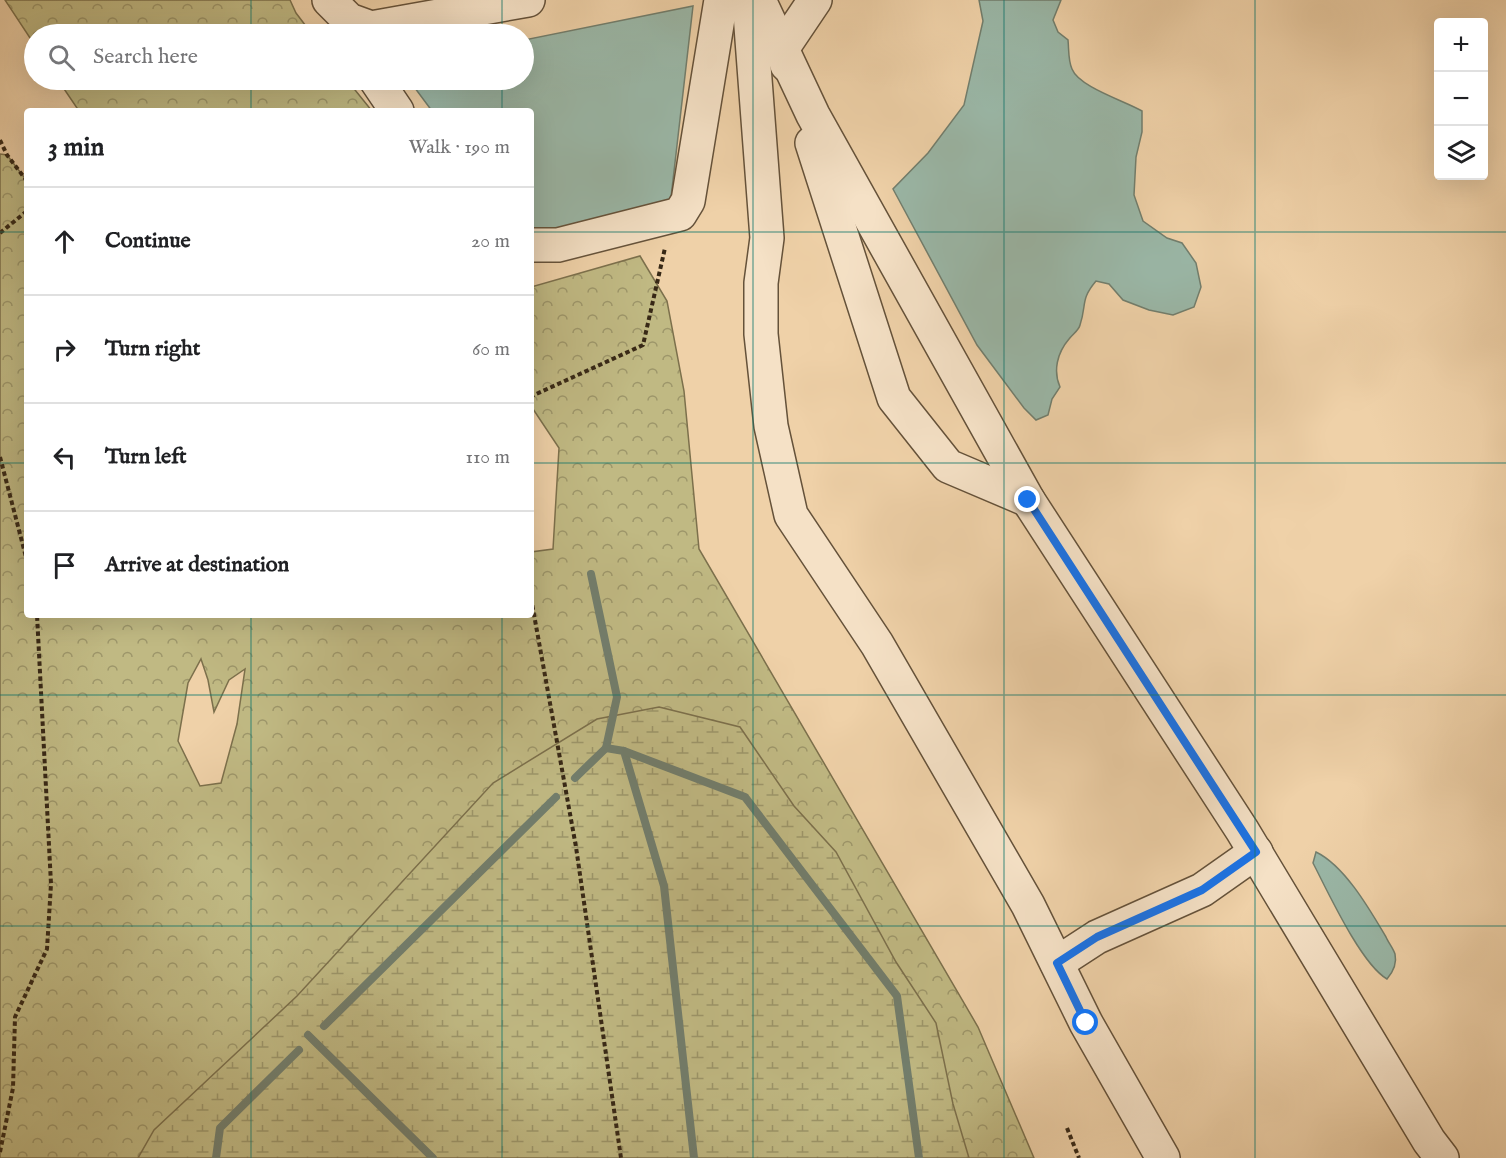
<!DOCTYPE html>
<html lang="en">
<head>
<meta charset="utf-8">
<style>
  body { margin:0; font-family:"IM FELL English",serif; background:#f6f6f6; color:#202124 }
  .controls { position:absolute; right:18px; top:18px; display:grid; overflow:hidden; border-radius:6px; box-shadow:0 6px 24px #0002 }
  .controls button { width:54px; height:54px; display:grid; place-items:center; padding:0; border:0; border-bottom:2px solid #e0e0e0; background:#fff; color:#202124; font:30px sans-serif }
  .stop { position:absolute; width:18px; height:18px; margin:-14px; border:4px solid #1a73e8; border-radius:50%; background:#fff }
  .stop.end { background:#1a73e8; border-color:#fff; box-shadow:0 2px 6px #0008 }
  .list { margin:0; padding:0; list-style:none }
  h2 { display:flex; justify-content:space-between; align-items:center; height:78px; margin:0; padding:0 24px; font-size:26px }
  h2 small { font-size:20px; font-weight:400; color:#757577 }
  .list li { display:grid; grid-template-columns:39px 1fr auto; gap:18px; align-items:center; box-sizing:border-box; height:108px; padding:0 24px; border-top:2px solid #e0e0e0 }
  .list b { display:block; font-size:22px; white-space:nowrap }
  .list em { font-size:20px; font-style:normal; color:#757577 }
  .icon { flex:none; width:33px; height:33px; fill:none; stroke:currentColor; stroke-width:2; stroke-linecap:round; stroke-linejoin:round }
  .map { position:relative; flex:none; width:1506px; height:1158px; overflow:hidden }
  .search { position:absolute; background:#fff; box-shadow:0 6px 24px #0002; left:24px; top:24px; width:510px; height:66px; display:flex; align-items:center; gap:15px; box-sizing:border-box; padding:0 21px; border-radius:33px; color:#757577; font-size:22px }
  .panel { position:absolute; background:#fff; box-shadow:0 6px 24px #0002; left:24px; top:108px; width:510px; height:510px; border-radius:6px }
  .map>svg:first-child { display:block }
</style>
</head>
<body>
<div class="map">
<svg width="1506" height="1158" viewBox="0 0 1506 1158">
  <defs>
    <pattern id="forest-crowns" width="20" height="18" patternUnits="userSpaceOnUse" patternTransform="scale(1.5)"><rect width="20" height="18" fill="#c0b983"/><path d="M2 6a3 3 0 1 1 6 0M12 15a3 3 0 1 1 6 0" fill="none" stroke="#9d966a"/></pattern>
    <pattern id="wetland-marsh" width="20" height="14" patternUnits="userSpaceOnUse" patternTransform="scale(1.5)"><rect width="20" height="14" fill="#c0b983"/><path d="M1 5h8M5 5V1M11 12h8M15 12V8" fill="none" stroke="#9d966a"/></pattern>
  </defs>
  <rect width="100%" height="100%" fill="#efd1a8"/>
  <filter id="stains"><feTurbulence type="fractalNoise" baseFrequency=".00333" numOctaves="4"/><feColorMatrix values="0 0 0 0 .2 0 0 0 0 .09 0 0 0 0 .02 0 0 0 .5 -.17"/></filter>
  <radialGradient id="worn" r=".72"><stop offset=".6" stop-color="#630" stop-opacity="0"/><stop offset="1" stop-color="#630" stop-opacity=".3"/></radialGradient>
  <g fill="url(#forest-crowns)" stroke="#7c704c" stroke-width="1.5" fill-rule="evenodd">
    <path d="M5,0H290L296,13L312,34H34V44Z"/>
    <path d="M58,80H347L372,111H79Z"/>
    <path d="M0,154L7,155L27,181V615H531V552L553,549L559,448L531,406V287L640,256L667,301L684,391L699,549L978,1027L1034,1158H0ZM201,659L208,680L214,712L229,680L245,669L237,724L221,783L200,786L178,741L188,683Z"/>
  </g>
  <path fill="url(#wetland-marsh)" stroke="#7c704c" stroke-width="1.5" d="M659,707L740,727L794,806L836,852L896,962L936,1023L953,1104L969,1158H138L154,1130L297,996L493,783L597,719Z"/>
  <g fill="#9ab7a7" stroke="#727e6d" stroke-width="1.5">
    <path d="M979,0H1061L1053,20L1058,32L1068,40C1069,50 1068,60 1072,69C1079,87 1125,101 1142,111V132L1136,157L1134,195L1143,221L1167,238L1182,243L1196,263L1201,287L1194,307L1173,315L1149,310L1123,300L1109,284L1096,281C1080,300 1087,304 1080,325C1079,330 1073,334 1069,339C1057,353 1053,371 1060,387L1052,399L1048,415L1036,420L1024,408L977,345L893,189L928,153L964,105L983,21Z"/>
    <path d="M693,6L670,206L531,233V111H432L409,80H524V40Z"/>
    <path d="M1316,852C1345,866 1370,910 1386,937C1388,942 1393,948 1395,954C1397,963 1393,972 1387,979C1361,964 1328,892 1313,863Z"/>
  </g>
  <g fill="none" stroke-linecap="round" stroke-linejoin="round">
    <g stroke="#727e6d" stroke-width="8">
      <path d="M591,574L617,697L606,748L624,751L664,886L694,1158"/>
      <path d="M624,751L745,797L897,996L919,1158"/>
      <path d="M575,778L606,748"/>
      <path d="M324,1026L556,797"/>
      <path d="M308,1035L433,1158"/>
      <path d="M216,1158L220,1128L299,1050"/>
    </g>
    <g stroke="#65523a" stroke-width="36">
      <g id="minor">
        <path d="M329,0L349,20L371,28L528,0"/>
        <path d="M749,0L767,238L761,283V334L771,426L791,515L877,644L1028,905L1086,1023L1163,1158"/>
        <path d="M759,0L813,115L1028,500L1242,830L1429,1141L1442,1158"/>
        <path d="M787,65L782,49L815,0"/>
        <path d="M376,80L397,111"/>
        <path d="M812,143L894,398L948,466L1028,500"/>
        <path d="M531,245H558L680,214L688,201L721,0"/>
        <path d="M1057,963L1097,937L1202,890L1256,852"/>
      </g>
    </g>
    <g stroke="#372816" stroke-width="4" stroke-dasharray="4.5 3" stroke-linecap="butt">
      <path d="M0,140L7,155L27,181"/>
      <path d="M0,233L27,211"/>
      <path d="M531,398L532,396L643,345L665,248"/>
      <path d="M0,457L27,561"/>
      <path d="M531,598L576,847L621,1158"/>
      <path d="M1067,1128L1079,1158"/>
      <path d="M0,1152L13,1088L15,1017L47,949L51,884L37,615"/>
    </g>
    <use href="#minor" stroke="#f5e1c6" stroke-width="33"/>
  </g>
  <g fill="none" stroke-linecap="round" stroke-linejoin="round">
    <path stroke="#1a73e8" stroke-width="8" d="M1028,500L1256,852L1202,890L1097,937L1057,963L1086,1023"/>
  </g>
  <path fill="none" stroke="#0f766e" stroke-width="1.5" stroke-opacity="0.55" d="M251,0V34M502,0V34M753,0V1158M1004,0V1158M1255,0V1158M251,80V111M502,80V111M0,232H27M531,232H1506M0,463H27M531,463H1506M251,615V1158M502,615V1158M0,695H1506M0,926H1506"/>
  <rect width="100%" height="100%" filter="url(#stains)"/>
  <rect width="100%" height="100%" fill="url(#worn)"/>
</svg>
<div class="controls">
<button>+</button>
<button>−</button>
<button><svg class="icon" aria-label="layers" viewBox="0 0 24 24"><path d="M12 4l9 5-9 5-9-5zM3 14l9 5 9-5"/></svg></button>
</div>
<div class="stop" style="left:1086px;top:1023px"></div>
<div class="stop end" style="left:1028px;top:500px"></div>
<div class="search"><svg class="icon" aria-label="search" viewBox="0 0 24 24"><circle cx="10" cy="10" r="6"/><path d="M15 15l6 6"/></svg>Search here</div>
<section class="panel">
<h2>3 min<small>Walk · 190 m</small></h2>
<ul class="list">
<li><svg class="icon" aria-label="ahead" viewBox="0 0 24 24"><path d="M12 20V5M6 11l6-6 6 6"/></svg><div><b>Continue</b></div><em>20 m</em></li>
<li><svg class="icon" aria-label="right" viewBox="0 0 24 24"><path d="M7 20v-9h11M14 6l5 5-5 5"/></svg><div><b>Turn right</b></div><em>60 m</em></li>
<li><svg class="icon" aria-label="left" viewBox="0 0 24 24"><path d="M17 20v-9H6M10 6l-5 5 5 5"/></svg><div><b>Turn left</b></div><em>110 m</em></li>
<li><svg class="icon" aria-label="arrive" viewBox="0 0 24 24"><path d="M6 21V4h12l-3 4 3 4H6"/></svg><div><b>Arrive at destination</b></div></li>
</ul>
</section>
</div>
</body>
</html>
